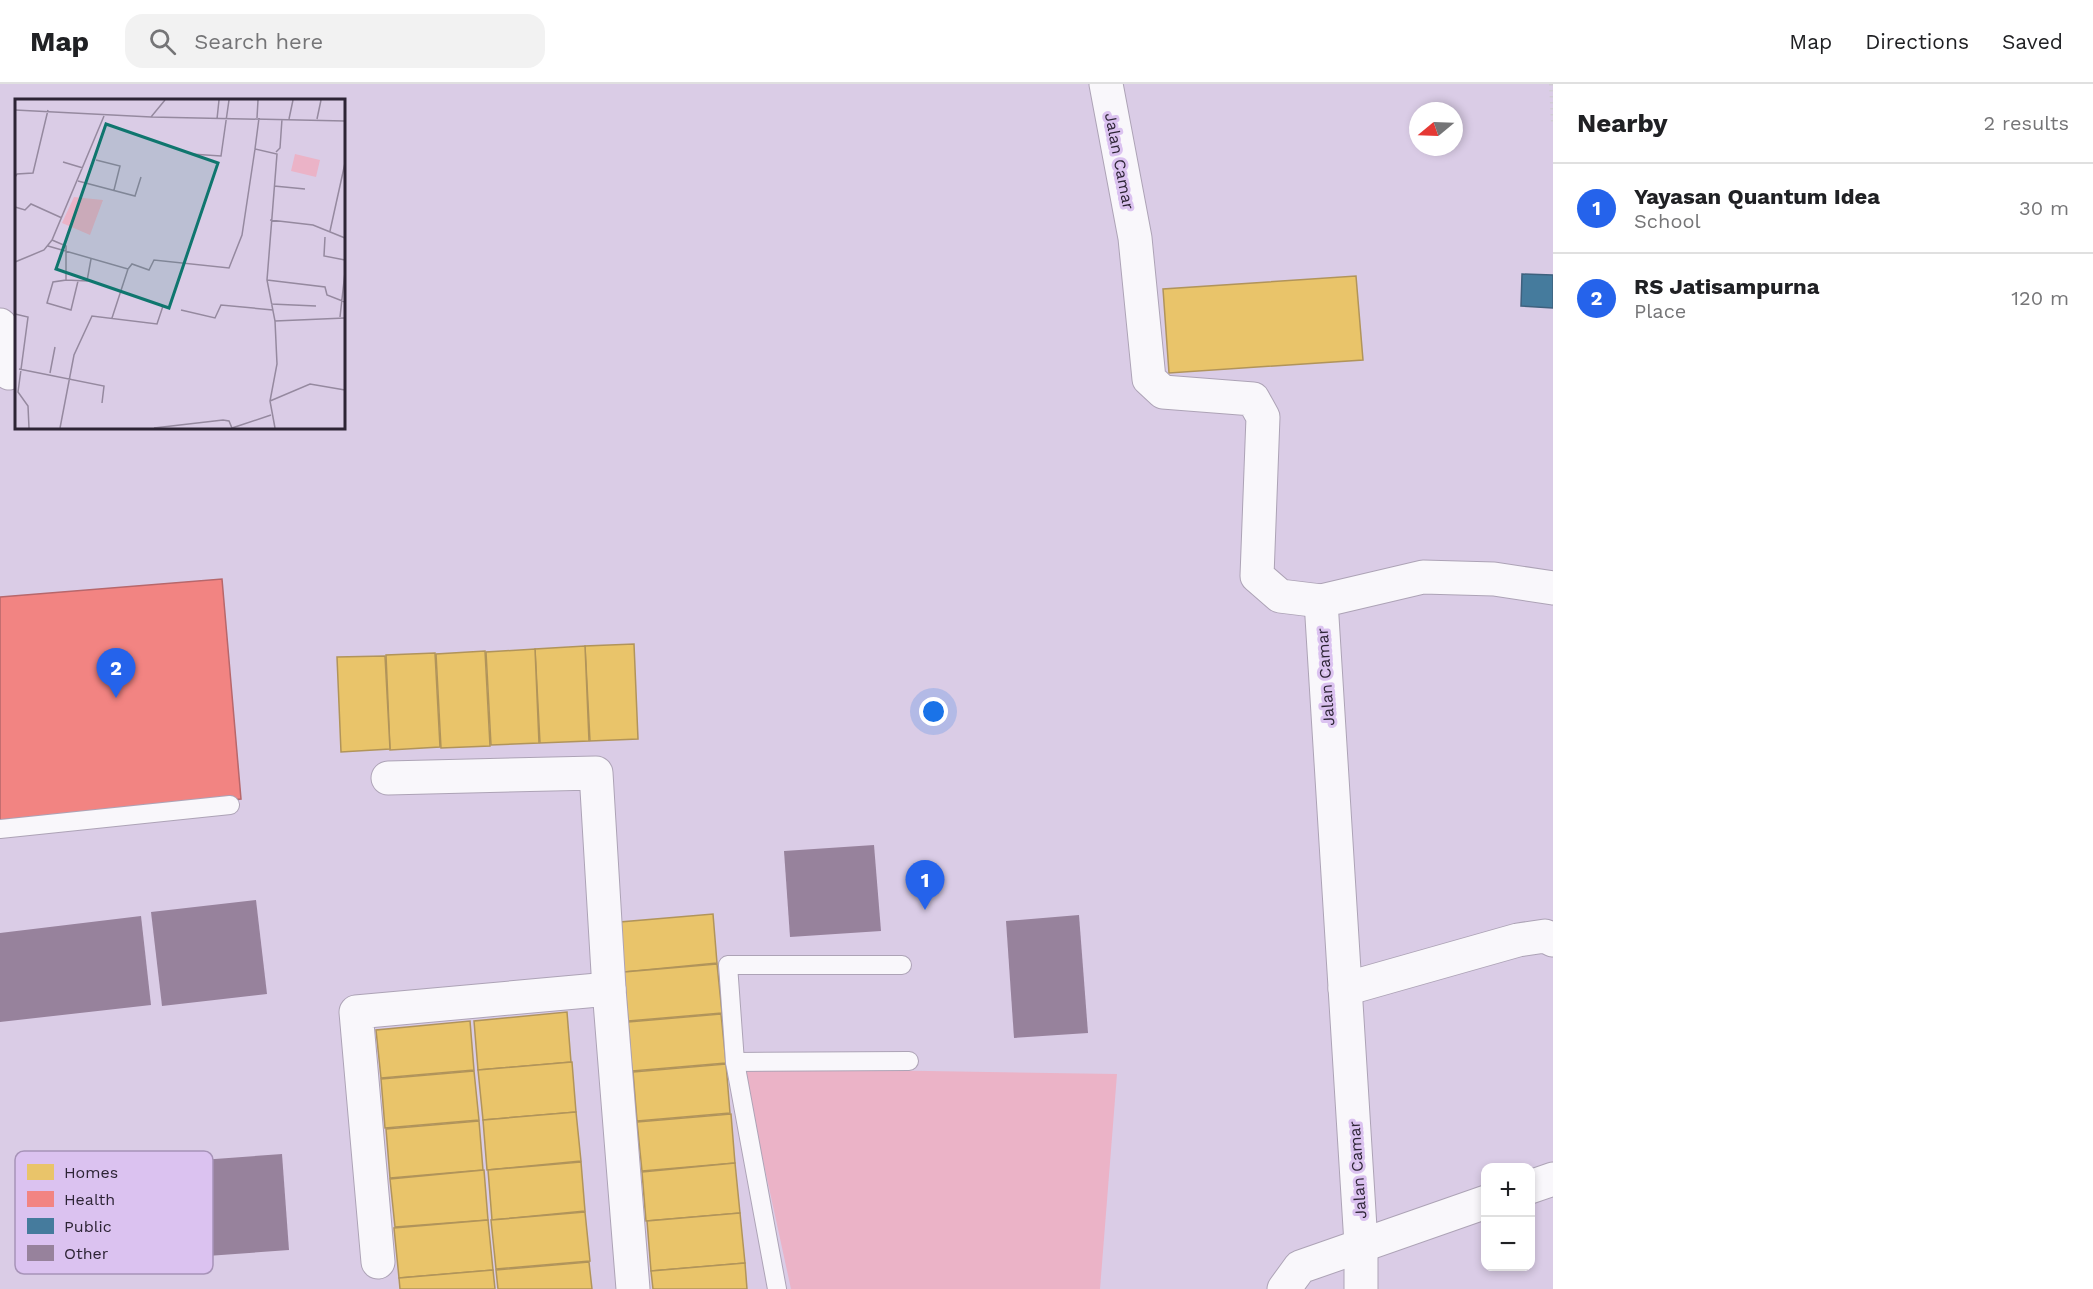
<!DOCTYPE html>
<html lang="en">
<head>
<meta charset="utf-8">
<style>
  body { margin:0; font-family:"Work Sans",sans-serif; background:#f2f2f2; color:#202124 }
  .controls { position:absolute; right:18px; bottom:18px; display:grid; overflow:hidden; border-radius:12px; box-shadow:0 3px 9px #0003 }
  .controls button { width:54px; height:54px; display:grid; place-items:center; padding:0; border:0; border-bottom:2px solid #e0e0e0; background:#fff; color:#202124; font:30px sans-serif }
  .compass { position:absolute; left:1409px; top:18px; width:54px; height:54px; border-radius:50%; background:#fff; box-shadow:0 3px 9px #0003; rotate:251deg }
  .you { position:absolute; left:934px; top:628px; width:21px; height:21px; margin:-15px; border:4px solid #fff; border-radius:50%; background:#1a73e8; box-shadow:0 0 0 9px #1a73e833 }
  .badge { display:grid; place-items:center; width:39px; height:39px; border-radius:50%; background:#2563eb; color:#fff; font-size:20px; font-weight:700 }
  .pin { position:absolute; translate:-50% -50px; filter:drop-shadow(0 2px 3px #0008) }
  .pin::after { content:''; position:absolute; top:32px; width:21px; height:18px; background:inherit; clip-path:polygon(0 0,100% 0,50% 100%) }
  .list { margin:0; padding:0; list-style:none }
  h2 { display:flex; justify-content:space-between; align-items:center; height:78px; margin:0; padding:0 24px; font-size:26px }
  h2 small { font-size:20px; font-weight:400; color:#757577 }
  .list li { display:grid; grid-template-columns:39px 1fr auto; gap:18px; align-items:center; box-sizing:border-box; height:90px; padding:0 24px; border-top:2px solid #e0e0e0 }
  .list b { display:block; font-size:22px; white-space:nowrap }
  .list p { margin:0; font-size:20px; white-space:nowrap; color:#757577 }
  .list em { font-size:20px; font-style:normal; color:#757577 }
  .icon { flex:none; width:33px; height:33px; fill:none; stroke:currentColor; stroke-width:2; stroke-linecap:round; stroke-linejoin:round }
  .map { position:relative; flex:none; width:1553px; height:1205px; overflow:hidden }
  header { display:flex; align-items:center; gap:36px; box-sizing:border-box; height:84px; padding:0 30px; background:#fff; border-bottom:2px solid #e0e0e0 }
  header strong { font-size:28px }
  nav { display:flex; gap:33px; margin-inline-start:auto; font-size:21px }
  .search { width:420px; height:54px; background:#f2f2f2; display:flex; align-items:center; gap:15px; box-sizing:border-box; padding:0 21px; border-radius:18px; color:#757577; font-size:22px }
  main { display:flex }
  aside { flex:1; background:#fff }
  .map>svg:first-child { display:block }
</style>
</head>
<body>
<header>
<strong>Map</strong>
<div class="search"><svg class="icon" aria-label="search" viewBox="0 0 24 24"><circle cx="10" cy="10" r="6"/><path d="M15 15l6 6"/></svg>Search here</div>
<nav><a>Map</a><a>Directions</a><a>Saved</a></nav>
</header>
<main>
<div class="map">
<svg width="1553" height="1205" viewBox="0 0 1553 1205">
  <rect width="100%" height="100%" fill="#dacce6"/>
  <path fill="#ebb3c7" d="M743,984L1117,990L1100,1205H791Z"/>
  <g fill="#e9c46a" stroke="#b1945a" stroke-width="1.5">
    <path d="M1356,192L1363,276L1169,289L1163,205Z"/>
    <path d="M634,560L638,655L590,657L585,562Z"/>
    <path d="M585,562L589,657L540,659L535,565Z"/>
    <path d="M535,565L539,659L491,661L486,568Z"/>
    <path d="M485,567L490,662L441,664L436,570Z"/>
    <path d="M435,569L440,663L390,666L386,571Z"/>
    <path d="M385,572L390,665L341,668L337,573Z"/>
    <path d="M713,830L717,879L624,888L620,838Z"/>
    <path d="M717,880L722,929L628,937L624,888Z"/>
    <path d="M567,928L571,978L478,986L474,937Z"/>
    <path d="M721,930L726,979L632,987L628,938Z"/>
    <path d="M470,937L474,986L381,994L376,946Z"/>
    <path d="M572,978L576,1028L483,1036L478,986Z"/>
    <path d="M726,980L730,1029L637,1037L633,988Z"/>
    <path d="M474,987L479,1036L385,1044L381,995Z"/>
    <path d="M576,1028L581,1077L487,1086L483,1036Z"/>
    <path d="M731,1030L735,1079L642,1087L637,1038Z"/>
    <path d="M479,1037L483,1086L390,1094L386,1045Z"/>
    <path d="M581,1078L585,1127L492,1136L488,1086Z"/>
    <path d="M735,1079L740,1129L646,1137L642,1088Z"/>
    <path d="M484,1086L488,1136L395,1143L390,1095Z"/>
    <path d="M585,1128L590,1177L496,1185L491,1136Z"/>
    <path d="M740,1129L745,1179L651,1187L647,1137Z"/>
    <path d="M488,1136L493,1186L399,1194L394,1144Z"/>
    <path d="M589,1178L592,1205H498L496,1186Z"/>
    <path d="M745,1179L747,1205H653L651,1187Z"/>
    <path d="M493,1186L495,1205H400L399,1194Z"/>
  </g>
  <path fill="#f28482" stroke="#b7676b" stroke-width="1.5" d="M222,495L241,715L0,736V513Z"/>
  <path fill="#457b9d" stroke="#3e617e" stroke-width="1.5" d="M1522,190L1553,191V224L1521,222Z"/>
  <g fill="#97829c">
    <path d="M874,761L881,847L790,853L784,767Z"/>
    <path d="M256,816L267,910L162,922L151,828Z"/>
    <path d="M1079,831L1088,949L1014,954L1006,837Z"/>
    <path d="M141,832L151,921L0,938V849Z"/>
    <path d="M282,1070L289,1166L82,1181L69,1144L64,1086Z"/>
  </g>
  <g fill="none" stroke-linecap="round" stroke-linejoin="round">
    <g stroke="#ada3b6" stroke-width="20">
      <g id="service">
        <path d="M0,745L230,721"/>
        <path d="M735,978L909,977"/>
        <path d="M777,1205L735,978L728,881H902"/>
      </g>
    </g>
    <g stroke="#ada3b6" stroke-width="35">
      <g id="minor">
        <path d="M1106,0L1135,154L1149,295L1163,308L1253,315L1263,333L1257,492L1280,512L1321,517"/>
        <path d="M0,241L9,289"/>
        <path d="M388,694L596,689L609,905L633,1205"/>
        <path d="M1345,905L1518,856L1545,852L1553,856"/>
        <path d="M1530,1103L1553,1095"/>
        <path d="M378,1178L356,928L609,905"/>
        <path d="M1284,1205L1300,1183L1486,1118"/>
        <path d="M1361,1205V1160L1321,517L1423,493L1494,495L1553,504"/>
      </g>
    </g>
    <path stroke="#d0cbd3" stroke-width="4" stroke-dasharray="1.5 4.5" stroke-linecap="butt" d="M1551,0L1553,39"/>
    <use href="#service" stroke="#f9f7fb" stroke-width="18"/>
    <use href="#minor" stroke="#f9f7fb" stroke-width="33"/>
  </g>
  <g text-anchor="middle" stroke-width="6" stroke-linejoin="round" paint-order="stroke">
    <g font-size="16" fill="#2d2435" stroke="#dbc2f0">
      <text transform="translate(1120 77) rotate(79)" y="6">Jalan Camar</text>
      <text transform="translate(1325 593) rotate(-94)" y="6">Jalan Camar</text>
      <text transform="translate(1357 1086) rotate(-94)" y="6">Jalan Camar</text>
    </g>
  </g>
  <g transform="translate(15 15)">
    <rect width="330" height="330" fill="#dacce6"/>
    <path d="M280,55L305,61L301,78L276,72ZM59,98L88,101L75,136L47,124Z" fill="#ebb3c7"/>
    <path fill="none" stroke="#95899f" stroke-width="1.5" d="M0,11L136,18L150,1M136,18L330,22M242,19L243,1M244,19L240,50L262,55L252,181L260,222L262,265L255,302L260,329M202,20L204,1M274,20L278,1M302,20L306,1M261,53L265,49L267,20M176,55L206,57L214,1M81,61L105,67L99,91M48,63L68,69M0,78L2,75L18,74L33,11M63,82L120,97L126,78M259,87L290,90M0,108L10,111L16,105L47,119M255,121L298,126L330,139M315,132L330,64M310,138L309,157L330,161M37,141L51,147V181L38,183L32,204L56,211L63,182M33,147L113,170L97,219M0,163L29,151L37,141L89,17M113,170L117,165L134,171L139,161L214,169L227,136L240,50M51,181L72,182L76,160M252,181L310,188L312,196L330,203M256,205L301,207M166,211L200,219L206,206L258,211M0,215L13,218L3,293L13,307L14,329M325,218L330,173M260,222L330,219M4,270L89,287L87,304M35,274L40,248M255,302L295,285L330,291M45,329L59,256L77,217L142,225L148,207M139,329L208,321L214,322L217,329L256,316"/>
    <path fill="#0f766e" fill-opacity="0.15" stroke="#0f766e" stroke-width="3" d="M91,25L203,64L154,209L41,170Z"/>
    <rect width="330" height="330" fill="none" stroke="#2d2435" stroke-width="3"/>
  </g>
  <rect x="15" y="1067" width="198" height="123" rx="9" fill="#dbc2f0" stroke="#a793b8" stroke-width="1.5"/>
  <rect x="27" y="1080" width="27" height="16" fill="#e9c46a"/>
  <rect x="27" y="1107" width="27" height="16" fill="#f28482"/>
  <rect x="27" y="1134" width="27" height="16" fill="#457b9d"/>
  <rect x="27" y="1161" width="27" height="16" fill="#97829c"/>
  <g font-size="16" fill="#2d2435">
    <text x="64" y="1094">Homes</text>
    <text x="64" y="1121">Health</text>
    <text x="64" y="1148">Public</text>
    <text x="64" y="1175">Other</text>
  </g>
</svg>
<div class="controls">
<button>+</button>
<button>−</button>
</div>
<svg class="compass" viewBox="-18 -18 36 36"><path d="M0-13l5 13h-10z" fill="#e53935"/><path d="M0 13l5-13h-10z" fill="#757577"/></svg>
<div class="you"></div>
<div class="pin badge" style="left:925px;top:826px">1</div>
<div class="pin badge" style="left:116px;top:614px">2</div>
</div>
<aside>
<h2>Nearby<small>2 results</small></h2>
<ul class="list">
<li><span class="badge">1</span><div><b>Yayasan Quantum Idea</b><p>School</p></div><em>30 m</em></li>
<li><span class="badge">2</span><div><b>RS Jatisampurna</b><p>Place</p></div><em>120 m</em></li>
</ul>
</aside>
</main>
</body>
</html>
